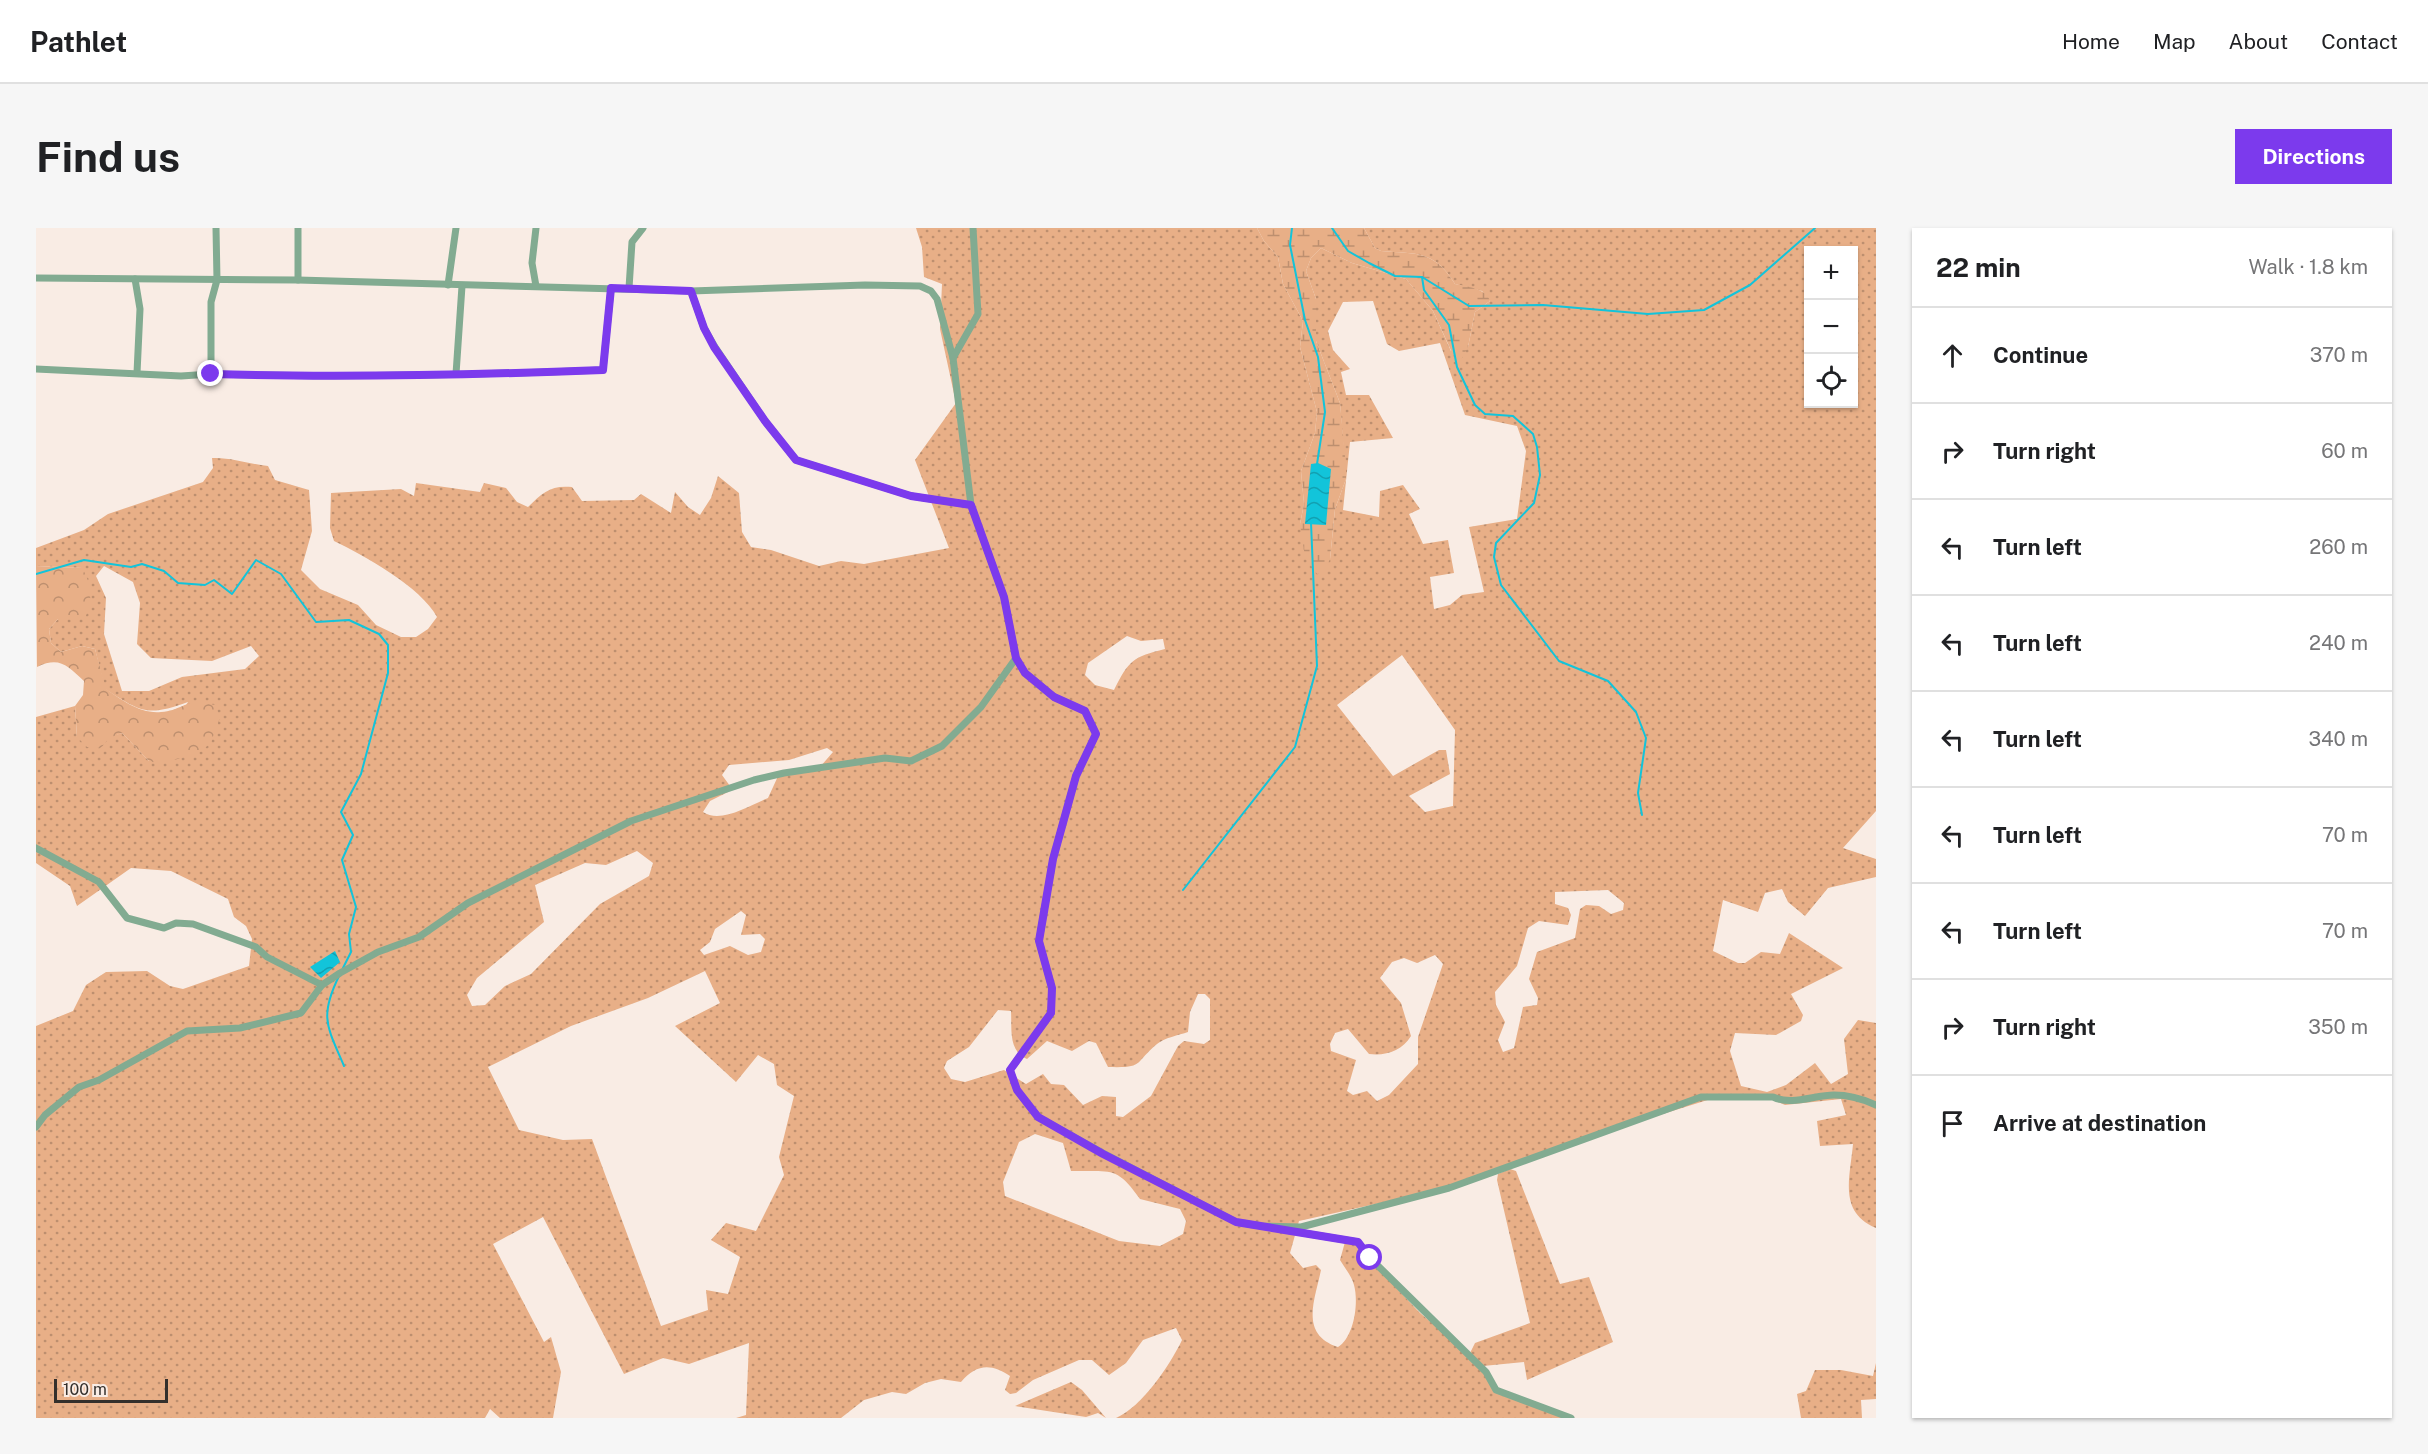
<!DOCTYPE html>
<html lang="en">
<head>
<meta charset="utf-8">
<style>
  body { margin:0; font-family:"Public Sans",sans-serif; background:#f6f6f6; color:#202124 }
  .controls { position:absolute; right:18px; top:18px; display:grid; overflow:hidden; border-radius:0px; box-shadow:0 2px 4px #0004 }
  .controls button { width:54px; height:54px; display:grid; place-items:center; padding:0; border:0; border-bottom:2px solid #e0e0e0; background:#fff; color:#202124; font:30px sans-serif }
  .scale { position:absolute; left:18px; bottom:15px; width:114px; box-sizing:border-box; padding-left:6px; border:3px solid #34302c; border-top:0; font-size:16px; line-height:21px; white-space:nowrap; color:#34302c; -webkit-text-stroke:4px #f9ece4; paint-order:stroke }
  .stop { position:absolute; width:18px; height:18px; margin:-14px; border:4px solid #7c3aed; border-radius:50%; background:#fff }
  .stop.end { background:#7c3aed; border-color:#fff; box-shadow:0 2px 6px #0008 }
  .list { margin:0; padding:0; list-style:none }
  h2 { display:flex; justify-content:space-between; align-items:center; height:78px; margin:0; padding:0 24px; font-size:26px }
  h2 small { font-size:20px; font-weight:400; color:#757577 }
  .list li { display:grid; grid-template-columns:39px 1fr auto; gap:18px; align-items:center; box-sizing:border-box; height:96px; padding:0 24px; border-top:2px solid #e0e0e0 }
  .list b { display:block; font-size:22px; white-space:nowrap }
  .list em { font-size:20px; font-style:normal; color:#757577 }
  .icon { flex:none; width:33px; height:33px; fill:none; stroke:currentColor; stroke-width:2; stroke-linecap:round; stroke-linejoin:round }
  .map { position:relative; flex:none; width:1840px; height:1190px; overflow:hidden; border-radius:0px }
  header { display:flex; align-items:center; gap:36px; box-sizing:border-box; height:84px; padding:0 30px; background:#fff; border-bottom:2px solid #e0e0e0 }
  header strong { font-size:28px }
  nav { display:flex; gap:33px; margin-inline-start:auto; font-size:21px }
  .intro { display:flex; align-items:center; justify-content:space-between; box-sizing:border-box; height:144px; padding:0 36px }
  h1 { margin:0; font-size:42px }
  .button { padding:15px 27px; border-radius:0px; background:#7c3aed; color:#fff; font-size:21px; font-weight:700 }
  main { display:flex; gap:36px; padding:0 36px }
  aside { flex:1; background:#fff; border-radius:0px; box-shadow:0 2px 4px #0004 }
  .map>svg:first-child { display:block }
</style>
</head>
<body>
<header>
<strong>Pathlet</strong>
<nav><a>Home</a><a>Map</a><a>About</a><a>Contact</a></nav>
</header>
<div class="intro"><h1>Find us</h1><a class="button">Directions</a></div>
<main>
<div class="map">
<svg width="1840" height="1190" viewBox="0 0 1840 1190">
  <defs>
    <pattern id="grass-dots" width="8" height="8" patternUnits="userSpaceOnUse" patternTransform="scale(1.5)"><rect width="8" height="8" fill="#e8af87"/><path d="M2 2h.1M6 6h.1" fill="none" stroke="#bd8f6f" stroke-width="1.8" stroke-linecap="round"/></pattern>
    <pattern id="forest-crowns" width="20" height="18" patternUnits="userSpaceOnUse" patternTransform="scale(1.5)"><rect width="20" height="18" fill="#e8af87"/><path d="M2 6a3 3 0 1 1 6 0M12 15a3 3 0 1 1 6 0" fill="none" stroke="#bd8f6f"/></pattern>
    <pattern id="wetland-marsh" width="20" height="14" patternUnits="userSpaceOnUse" patternTransform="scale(1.5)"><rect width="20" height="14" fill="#e8af87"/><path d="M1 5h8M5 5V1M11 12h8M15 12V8" fill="none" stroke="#bd8f6f"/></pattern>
    <pattern id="water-waves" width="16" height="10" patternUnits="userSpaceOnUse" patternTransform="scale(1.5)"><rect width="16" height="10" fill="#12c4da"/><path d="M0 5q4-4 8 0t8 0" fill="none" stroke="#12a0b1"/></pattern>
  </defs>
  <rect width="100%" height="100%" fill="#f9ece4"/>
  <g fill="url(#grass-dots)" fill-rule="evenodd">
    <path d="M880,0H1221L1228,13L1242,29L1247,56L1267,93L1264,119L1281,184L1279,205L1265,243L1268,276L1264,296L1294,331L1299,281L1310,251L1304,175L1280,113V71L1270,43L1275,30L1285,20L1316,35L1370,51L1397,83L1415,123L1432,119L1439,84L1454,73L1446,63L1419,56C1398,22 1381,26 1345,23L1339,20L1328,0H1840V583L1807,620L1840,631V649L1792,660L1769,688L1752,674L1746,661L1729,665L1722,684L1687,672L1677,723L1702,735H1709L1725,724L1744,726L1753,705L1807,740L1755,766L1767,787L1765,793L1740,807L1699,805L1694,823L1705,858L1731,864L1750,857L1779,835L1795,856L1812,846L1808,811L1822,792L1840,795V1000C1802,984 1814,950 1817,916L1784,918L1781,893L1810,887L1805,871L1749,877L1737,872L1678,870L1550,910L1407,961L1263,993L1254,1025L1267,1040L1280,1037L1285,1042C1279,1072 1263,1106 1302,1119C1318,1109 1323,1075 1318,1057C1316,1049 1309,1040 1304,1032L1309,1014L1319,1016L1383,1084L1433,1127L1439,1115L1494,1095L1461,952L1462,946L1474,941L1480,943L1524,1056L1553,1049L1577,1114L1491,1152L1488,1134L1447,1138L1464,1164L1537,1190H1080C1106,1179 1134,1137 1146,1112L1140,1100L1107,1112L1090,1135L1073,1147L1056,1132H1043L997,1152L980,1165L974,1166L969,1162L974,1148C955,1135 940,1136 925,1154L905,1151L889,1155L870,1166L856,1164L828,1172L805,1190H700L710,1187L713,1115L653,1136L627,1130L588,1146L507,989L457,1016L508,1114L515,1109L525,1144L517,1190H464L454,1181L449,1190H0V798L37,783L50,757L70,744L111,743L134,758L147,761L213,738L216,711L210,698L198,689L192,671L135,643L95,640L41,678L34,658L0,635V489L39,478L41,509H73L86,505L113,533L152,474C111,489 105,484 69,461L59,421L46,418L25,424L15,415L13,401L22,391L46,340L0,338V320L48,302L72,286L167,254L177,240L176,230C195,229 212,236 232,238L239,252L273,262L276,303L265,342L284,361L322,377L340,397L365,409H380L392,401L401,389C385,359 329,328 298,313L294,300L295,265L365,261L378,268L380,255L444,264L448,255L470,260L481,274L492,279C507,264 515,257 536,259L546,273L598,272L605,266L635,285L639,264L652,279L664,287L675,270L682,248L703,265L706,304L715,319L735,322L783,338L805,333L828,336L913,320L879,232L920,175L904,101L906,56L888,49L886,19ZM1772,22H1818V176H1772ZM1337,73L1351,116L1363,123L1404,115L1429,187L1481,198L1490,223L1481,291L1433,299L1448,364L1426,367L1414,377L1398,381L1394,349L1418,345L1412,312L1387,316L1373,286L1384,281L1367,257L1344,263L1343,289L1307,282L1314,214L1357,210L1333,167H1310L1305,144L1314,141L1297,122L1292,103L1307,74ZM68,338L97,354L104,375L101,416L115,430L176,433L215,418L223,428L209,441L146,449L113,463H86L68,406L70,370L60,348ZM1091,408L1105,413L1127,411L1129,421C1097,429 1093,432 1078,462L1059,457L1049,447L1052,435ZM1366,427L1419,502L1417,578L1389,584L1373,568L1414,546L1410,522H1403L1357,548L1301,477ZM791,520L797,524L784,539L743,546L732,570C714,577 685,596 667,584L674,573L692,564L694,558L686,547L693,537L753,532ZM601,623L617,635L613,648L564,676L495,746L469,758L449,777L436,778L431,767L441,750L508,694L499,657L549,635L570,637ZM1572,662L1588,675L1587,682L1575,686L1563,678L1550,677L1544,681L1539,710L1501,724L1493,751L1502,770L1501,777L1487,779L1478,820L1467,824L1462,812L1469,794L1460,777L1459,764L1481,738L1492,700L1503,693L1532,697L1535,687L1532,680L1519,676V664ZM705,683L710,687L705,707L724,706L729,711L725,724L712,727L694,718L668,727L664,722L674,714L679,701ZM1399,727L1407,736L1382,809V836L1353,867L1341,873L1331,863L1317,867L1311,863L1320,832L1295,823L1294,816L1299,805L1312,801L1333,826C1350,828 1366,823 1375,808L1365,775L1344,750L1356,734L1368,730L1381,735ZM669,743L684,775L639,798L700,854L722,827L738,836L741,857L758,868L743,929L748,947L720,1003L690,995L675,1012L704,1029L692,1066L670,1062L672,1082L625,1098L556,911L527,912L483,902L452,839L535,798L612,770ZM1162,766H1169L1174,771V812L1168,816L1148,813L1142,818L1115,868L1087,889L1080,888V869L1066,868L1047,877L1028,857L1015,856L1007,846L990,856L968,842L929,854L915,851L908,840L911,833L933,819L962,782L975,783C976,801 972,823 991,831L1011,813L1036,823L1053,813L1060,815L1072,839C1109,840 1097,836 1121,816C1128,810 1143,807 1152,804L1154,784ZM999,906L1027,915L1035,943C1075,944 1080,937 1104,971L1144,981L1150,993L1147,1006L1124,1018L1083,1013L969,968L967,954L983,914Z"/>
    <path d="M1840,1135V1171L1825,1172L1826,1190H1765L1761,1166L1770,1163L1779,1142H1805L1837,1148Z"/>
    <path d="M1035,1154L1046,1162L1070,1190L1062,1185L1050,1189L979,1178Z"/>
  </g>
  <path fill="url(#forest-crowns)" d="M0,338L46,340C56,356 57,373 49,390L22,391L13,401L15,415L25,424L46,418L59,421L70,461C86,472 104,486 125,484C149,482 148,469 179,477L184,490L175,514L166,523L126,536L113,533L86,505L73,510L65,520L51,519L41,509L39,478L47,467L48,453C31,438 24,428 1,439Z"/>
  <path fill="url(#wetland-marsh)" d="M1221,0H1328L1339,20L1345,23C1381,26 1398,22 1419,56C1432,59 1450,60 1454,73L1439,84L1432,119L1425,132L1418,129L1397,83L1370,51L1316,35L1285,20L1275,30L1270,43L1280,71V113L1304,175L1310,239V251L1299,281L1294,331L1288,344L1281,346L1269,329L1264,296L1268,276L1265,243L1279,205L1281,184L1264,119L1267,93L1247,56L1242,29L1228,13Z"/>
  <g fill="url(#water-waves)">
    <path d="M1282,235L1295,241L1290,297L1269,296L1275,236Z"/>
    <path d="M299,723L304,734L285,750L274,739Z"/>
  </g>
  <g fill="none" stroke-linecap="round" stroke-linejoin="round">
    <g stroke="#12c4da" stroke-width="2">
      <path d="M1256,0L1254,17L1269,92L1282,129L1289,184L1281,236"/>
      <path d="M1296,0L1312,23L1333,35L1359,48L1386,49L1433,78L1507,77L1612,86L1668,82L1714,57L1779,0"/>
      <path d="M1386,49L1388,62L1413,97L1421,139L1439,177L1449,186L1477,188L1497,206L1501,219L1504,247L1498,275L1460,315L1458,329L1465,357L1523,433L1572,453L1600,484L1610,510L1602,565L1606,587"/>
      <path d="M0,346L48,332L95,339L106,336L128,343L142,355L169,357L178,352L196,366L220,332L245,346L280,394L313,392L343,406L352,417V445L325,546L305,584L317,607L306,632L320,679L313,706L315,724L307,740"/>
      <path d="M1147,662L1259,519L1281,438L1275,295"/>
      <path d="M303,748C283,789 291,798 308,838"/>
    </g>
    <g stroke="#82ab91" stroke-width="7">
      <path d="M262,0V52"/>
      <path d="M0,50L262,52L655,63L829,57L884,58L895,63L901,71L917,130L935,277L968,369L980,430L989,445L1018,469L1049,483L1060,506L1040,548L1017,631L1003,713L1016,760L1015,785L974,842L981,862L1002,889L1067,925L1200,994L1225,998L1265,999L1413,960L1665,869H1737C1756,878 1778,867 1798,867C1813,867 1827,871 1840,877"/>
      <path d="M99,51L104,81L101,145"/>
      <path d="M412,57L420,0"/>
      <path d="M500,58L496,35L500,0"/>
      <path d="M593,60L596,14L607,0"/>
      <path d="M655,63L668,100L679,119L729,193L760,232L875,268L935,277"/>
      <path d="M917,130L942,86L937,0"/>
      <path d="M0,141L145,148L175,146V74L181,52L180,0"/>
      <path d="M175,146C306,150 437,147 567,142L575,60"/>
      <path d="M420,146L426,58"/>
      <path d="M0,620L63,654L91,690L128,700L140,695L157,696L220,719L231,729L286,757"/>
      <path d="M0,899L9,887L43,859L63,852L151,803L204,800L265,785L286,757L304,745L342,724L383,709L432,675L595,593L718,552L748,545L849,530L875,533L906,518L945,479L980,430"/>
      <path d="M1249,1002L1322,1014L1334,1030L1450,1144L1460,1162L1535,1190"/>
    </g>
  </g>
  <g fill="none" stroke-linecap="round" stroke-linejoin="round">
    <path stroke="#7c3aed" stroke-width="8" d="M175,146C306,150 437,147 567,142L575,60L655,63L668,100L678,119L729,193L760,232L875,268L935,277L968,369L980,430L989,445L1018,469L1049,483L1060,506L1040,548L1017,631L1003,713L1016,760L1015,785L974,842L981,862L1002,889L1067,926L1200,994L1322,1014L1334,1030"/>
  </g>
</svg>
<div class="controls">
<button>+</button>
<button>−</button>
<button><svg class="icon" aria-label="locate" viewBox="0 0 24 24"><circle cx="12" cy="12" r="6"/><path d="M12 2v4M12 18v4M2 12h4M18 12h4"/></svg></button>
</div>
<div class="scale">100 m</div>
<div class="stop" style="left:1334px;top:1030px"></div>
<div class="stop end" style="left:175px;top:146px"></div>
</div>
<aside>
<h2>22 min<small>Walk · 1.8 km</small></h2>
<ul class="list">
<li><svg class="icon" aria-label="ahead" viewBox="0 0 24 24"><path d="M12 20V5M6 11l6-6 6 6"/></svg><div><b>Continue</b></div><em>370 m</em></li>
<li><svg class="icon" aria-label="right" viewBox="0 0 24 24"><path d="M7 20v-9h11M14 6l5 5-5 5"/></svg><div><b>Turn right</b></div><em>60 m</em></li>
<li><svg class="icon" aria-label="left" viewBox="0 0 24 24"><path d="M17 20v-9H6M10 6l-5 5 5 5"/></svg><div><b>Turn left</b></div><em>260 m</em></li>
<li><svg class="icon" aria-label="left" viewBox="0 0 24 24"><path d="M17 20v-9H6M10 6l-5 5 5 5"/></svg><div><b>Turn left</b></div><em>240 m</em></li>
<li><svg class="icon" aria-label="left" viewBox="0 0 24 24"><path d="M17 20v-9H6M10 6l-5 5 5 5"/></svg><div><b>Turn left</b></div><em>340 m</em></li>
<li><svg class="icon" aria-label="left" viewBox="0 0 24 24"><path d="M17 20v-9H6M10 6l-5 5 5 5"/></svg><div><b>Turn left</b></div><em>70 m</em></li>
<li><svg class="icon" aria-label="left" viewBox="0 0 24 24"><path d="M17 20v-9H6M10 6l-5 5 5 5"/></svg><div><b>Turn left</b></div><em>70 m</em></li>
<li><svg class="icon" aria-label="right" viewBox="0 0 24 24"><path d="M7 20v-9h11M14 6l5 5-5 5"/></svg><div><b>Turn right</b></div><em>350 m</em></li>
<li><svg class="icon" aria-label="arrive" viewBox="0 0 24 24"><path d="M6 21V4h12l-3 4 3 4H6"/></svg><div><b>Arrive at destination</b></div></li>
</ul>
</aside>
</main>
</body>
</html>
